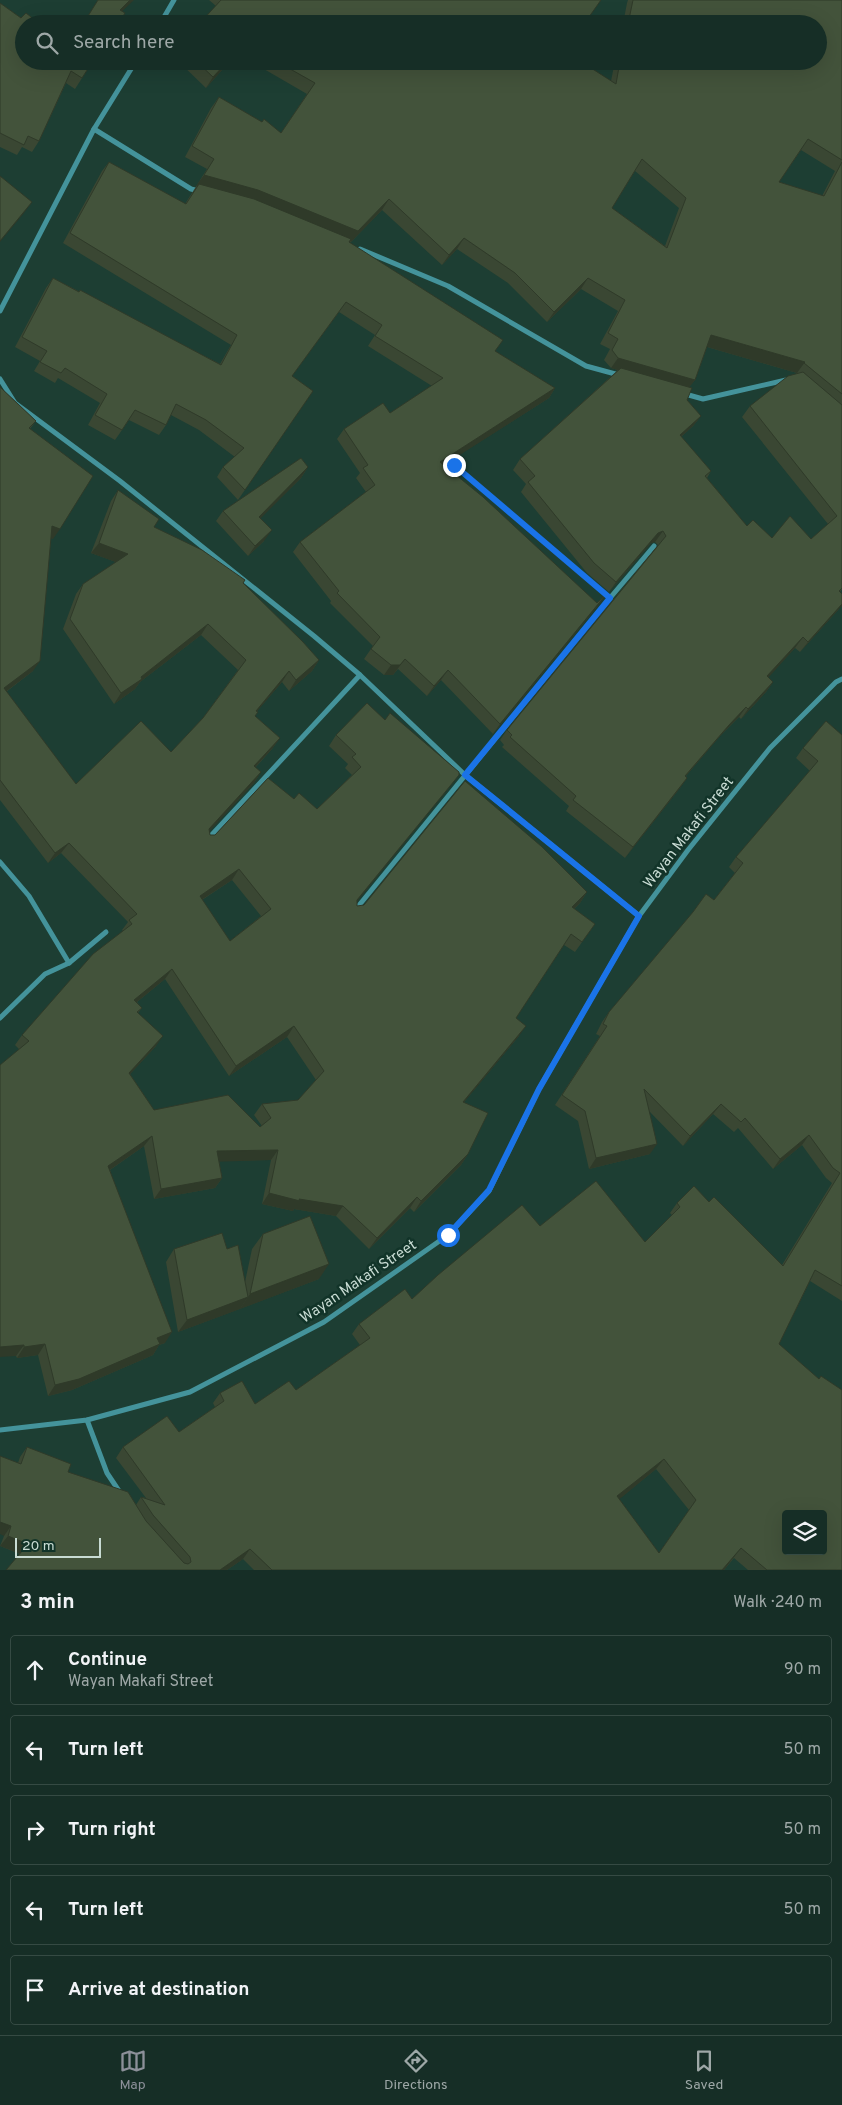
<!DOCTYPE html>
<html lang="en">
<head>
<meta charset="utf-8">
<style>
  body { margin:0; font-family:Overpass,sans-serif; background:#1f362e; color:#f1f3f6 }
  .controls { position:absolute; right:15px; bottom:15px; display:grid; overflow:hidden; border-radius:5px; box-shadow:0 5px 20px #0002 }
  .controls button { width:45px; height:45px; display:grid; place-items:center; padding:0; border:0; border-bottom:1px solid #354a43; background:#162e26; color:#f1f3f6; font:25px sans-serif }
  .scale { position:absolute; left:15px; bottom:12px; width:86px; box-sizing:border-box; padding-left:5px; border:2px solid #c8dbd3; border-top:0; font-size:14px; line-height:18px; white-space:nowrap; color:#c8dbd3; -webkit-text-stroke:4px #123429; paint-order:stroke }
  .stop { position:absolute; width:15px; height:15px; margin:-11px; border:4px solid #1a73e8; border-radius:50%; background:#fff }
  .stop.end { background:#1a73e8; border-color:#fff; box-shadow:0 1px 5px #0008 }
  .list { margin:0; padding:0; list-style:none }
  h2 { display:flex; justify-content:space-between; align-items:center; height:65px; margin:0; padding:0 20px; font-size:21px }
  h2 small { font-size:16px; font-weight:400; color:#9ea8a7 }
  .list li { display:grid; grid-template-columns:32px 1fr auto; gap:15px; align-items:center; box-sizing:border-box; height:70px; margin:0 10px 10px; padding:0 10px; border:1px solid #354a43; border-radius:5px }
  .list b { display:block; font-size:19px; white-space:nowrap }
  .list p { margin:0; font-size:16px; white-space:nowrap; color:#9ea8a7 }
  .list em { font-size:16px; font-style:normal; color:#9ea8a7 }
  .icon { flex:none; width:28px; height:28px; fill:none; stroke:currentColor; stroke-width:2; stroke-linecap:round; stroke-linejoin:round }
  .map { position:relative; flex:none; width:842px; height:1570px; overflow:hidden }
  .search { position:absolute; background:#162e26; box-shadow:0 5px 20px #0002; left:15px; right:15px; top:15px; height:55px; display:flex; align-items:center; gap:12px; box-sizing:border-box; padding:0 18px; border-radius:28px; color:#9ea8a7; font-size:19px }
  .sheet { height:465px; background:#162e26 }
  nav { display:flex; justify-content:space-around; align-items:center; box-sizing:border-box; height:70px; border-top:1px solid #354a43; background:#162e26; font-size:14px; color:#9ea8a7 }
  nav a { display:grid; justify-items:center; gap:2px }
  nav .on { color:#8c9099 }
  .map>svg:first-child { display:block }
</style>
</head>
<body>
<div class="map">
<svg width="842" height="1570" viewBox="0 0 842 1570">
  <rect width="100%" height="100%" fill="#1d3e33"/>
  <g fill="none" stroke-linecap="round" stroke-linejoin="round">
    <path stroke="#44939b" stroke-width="4" d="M454,465L610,598"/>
    <g stroke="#44939b" stroke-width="5">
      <path d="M160,24L174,0"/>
      <path d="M94,129L191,189L199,191"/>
      <path d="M360,249L448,286L586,366L619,375"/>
      <path d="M0,311L94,129L136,61"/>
      <path d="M0,379L15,403L120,481L314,636L360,675L465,775L639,916"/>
      <path d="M685,394L703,399L786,380"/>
      <path d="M207,840L360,675"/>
      <path d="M0,862L29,896L69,963L45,974L0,1018"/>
      <path d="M356,909L610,598L654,546"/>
      <path d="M69,963L106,932"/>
      <path d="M87,1420L107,1473L121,1494"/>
      <path d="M0,1430L87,1420L190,1392L324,1322L448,1235L489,1191L539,1089L639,916L688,850L770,748L836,682L842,679"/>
    </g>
  </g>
  <g fill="#3a4733" fill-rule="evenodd">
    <path d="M209,0H601L216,6Z"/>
    <path d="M628,0H842V589L840,592L839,609L800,652L795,648L768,677L773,682L766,692L741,719L739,717L721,735L686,776L687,778L680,788L625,858L566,811L569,806L502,747L504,745L500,740L507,730L658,545L655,542L651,543L609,592L587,573L521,492L526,484L513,470L520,459L618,370L611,368L604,360L610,349L600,344L618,311L581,289L547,322L508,283L457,249L442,265L382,210L351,242H349L495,351L555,388L549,398L443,465L597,603L601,602L493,734L441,680L427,696L398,669L393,675H384L364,659L373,646L330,603L331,601L293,552L300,542L366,492L356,478L360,473L337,439L344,429L390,413L432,386L368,346L375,335L339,312L292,376L313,391L238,500L217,477L223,467L235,457L199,430L171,415L166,425L159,435L129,420L115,440L88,425L100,403L58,378L55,383L34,371L40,361L15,347L46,288L53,278L220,364L231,345L63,243L102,171L109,162L185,204L207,169L185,157L211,108L219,97L281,133L307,94L250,61H580L611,81L615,61H818V24H623L627,3ZM801,150L835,171L822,196L779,182ZM635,171L679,208L665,246L612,208ZM707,347L797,373L750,406L742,417L828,524L811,539L772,538L747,526L707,478L711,471L681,437L693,426L701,416L687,400L689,387L695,380Z"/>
    <path d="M0,3L21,18L24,24L93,61L75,89L66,83L39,141L32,152L22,147L17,155L0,147Z"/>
    <path d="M178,61H230L206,88Z"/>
    <path d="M0,387L36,421L30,429L53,539L51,538L33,671L6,692L76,784L171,752L203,718L238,670L201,635L140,682L135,689L114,704L63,629L76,594L83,584L116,562L91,553L111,501L118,490L154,527L245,580L243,583L319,660L312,671L289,691L282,682L257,711L255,716L280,738L272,749L255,768L261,772L254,783L209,831L210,835H215L294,799L317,809L352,775L345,768L348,764L329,746L336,735L451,785L357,901V906L587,892L580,903L574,909L595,924L575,952L564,945L516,1018L519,1036L464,1102L468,1154L461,1165L414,1212L410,1208L369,1249L336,1216L294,1209L293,1211L262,1204L271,1160L219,1161L222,1178L215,1188L154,1199L144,1146L110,1170L165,1343L159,1345L153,1355L72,1390L48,1396L38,1355L17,1358L16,1356L19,1049L15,1045L22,1035L123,931L122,930L128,922L61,853L48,863L0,800ZM232,880L261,916L230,941L202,900ZM165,979L229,1076L287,1037L316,1080L298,1100L262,1104L254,1115L262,1126L260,1127L154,1110L130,1074L156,1046L138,1013L142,1008L137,1002Z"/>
    <path d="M308,467L301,478L260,518L264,541L248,556L216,521L223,511Z"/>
    <path d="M842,735V1301L810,1281L779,1344L842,1570H748L734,1558L724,1570H254L243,1559L227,1570L20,1554L0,1546L4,1536L18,1463L20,1457L27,1447L68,1472L136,1505L141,1497L146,1498L116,1458L123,1447L179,1432L215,1407L213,1403L220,1393L255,1404L296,1390L360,1345L352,1334L359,1324L412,1299L540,1226L645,1242L672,1215L670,1213L677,1203L709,1202L782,1265L832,1183L826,1178L802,1145L773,1169L738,1128L734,1132L713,1114L683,1146L649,1111L650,1154L589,1169L578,1121L555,1105L600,1036L596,1034L602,1022L609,1012L714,900L735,873L729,867L736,857L810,771L796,758L803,748ZM656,1469L689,1510L659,1553L619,1499Z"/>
    <path d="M263,1234L319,1279L178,1332L166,1262L174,1249H227L245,1282L252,1249Z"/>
  </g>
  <g fill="#2f3a29">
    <path d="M130,0H134L113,20L120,10Z"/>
    <path d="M228,61H230L206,88L213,77Z"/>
    <path d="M204,175L389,199L382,210L351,242L350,241L344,249L251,201L196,186Z"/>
    <path d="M32,202L24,213L0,242V241Z"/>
    <path d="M464,238L457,249L442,265L449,255Z"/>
    <path d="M588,278L581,289L547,322L554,312Z"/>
    <path d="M711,335L805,362L797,373L704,346Z"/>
    <path d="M618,358L695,380L687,390L611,368Z"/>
    <path d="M555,388L549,398L433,472L440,462Z"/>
    <path d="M701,416L693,426L672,445L680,435Z"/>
    <path d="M308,467L301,478L252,527L259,517Z"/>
    <path d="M52,526L60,529L53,539L45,536Z"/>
    <path d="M272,530L264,541L248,556L255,546Z"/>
    <path d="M663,531L655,542L651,543L609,592L616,582L658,533Z"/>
    <path d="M99,543L128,554L121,564L91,553Z"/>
    <path d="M608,592L601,602L493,734L500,724Z"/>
    <path d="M842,604V606L839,609L800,652L808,642Z"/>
    <path d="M208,624L201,635L140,682L135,689L114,704L121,693L141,677Z"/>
    <path d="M803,637L795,648L760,687L767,676Z"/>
    <path d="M405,659L393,675H384L391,665Z"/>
    <path d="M319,660L312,671L289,691L296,680Z"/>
    <path d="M40,661L33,671L0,696L4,688Z"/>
    <path d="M448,670L441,680L427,696L434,686Z"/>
    <path d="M289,671L282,682L249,721L256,711Z"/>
    <path d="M773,682L766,692L741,719L748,709Z"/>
    <path d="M746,707L739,717L721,735L677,786L685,776L729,725Z"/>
    <path d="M280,738L272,749L246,777L254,766Z"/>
    <path d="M261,772L254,783L202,839L209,829Z"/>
    <path d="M459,775L451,785L350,910L357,900Z"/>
    <path d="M687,778L680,788L625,858L633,847Z"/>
    <path d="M69,843L61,853L48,863L55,853Z"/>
    <path d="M239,869L232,880L192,906L200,896Z"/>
    <path d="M587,892L580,903L565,918L572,907Z"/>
    <path d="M172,969L165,979L127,1010L134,1000Z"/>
    <path d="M294,1026L287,1037L229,1076L236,1066Z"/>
    <path d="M526,1026L519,1036L456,1112L463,1102Z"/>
    <path d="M163,1036L156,1046L122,1083L129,1073Z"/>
    <path d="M721,1104L713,1114L683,1146L690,1136Z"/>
    <path d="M809,1135L802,1145L773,1169L780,1159Z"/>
    <path d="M152,1136L144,1146L101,1176L108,1166Z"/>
    <path d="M657,1144L650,1154L589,1169L596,1158Z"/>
    <path d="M278,1150L271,1160L210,1162L217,1151Z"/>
    <path d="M468,1154L461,1165L414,1212L421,1201Z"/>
    <path d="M222,1178L215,1188L154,1199L161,1189Z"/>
    <path d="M269,1193L343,1206L336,1216L294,1209L293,1211L262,1204Z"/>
    <path d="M417,1197L410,1208L369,1249L377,1238Z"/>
    <path d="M329,1264L319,1279L240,1309L250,1294Z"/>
    <path d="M248,1297L240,1309L178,1332L187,1320Z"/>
    <path d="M172,1332L165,1343L159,1345L153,1355L72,1390L48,1396L55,1385L157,1338Z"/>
    <path d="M45,1344L38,1355L17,1358L24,1347Z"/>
    <path d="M24,1345L16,1356L0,1357V1347Z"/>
    <path d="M664,1459L656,1469L610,1507L617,1496Z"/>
    <path d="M0,1522L11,1526L4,1536L0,1534Z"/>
    <path d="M8,1536L28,1544L21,1554L0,1546Z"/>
    <path d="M741,1548L724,1570H722Z"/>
    <path d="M250,1549L243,1559L227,1570H220Z"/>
  </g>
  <g fill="#43533b" stroke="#2f3a29" fill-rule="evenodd">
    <path d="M98,0H130L120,10L125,13L118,24H83Z"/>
    <path d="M221,0H601L584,24H199Z"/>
    <path d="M633,0H842V160L808,139L779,182L824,196L842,162V394L804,363L805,362L711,335L695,380L618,358L612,350L618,339L608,333L625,300L588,278L554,312L515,273L464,238L449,255L389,199L358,231L258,190L204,175L214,159L192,146L219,97L262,122L264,119L281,133L315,83L276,61H580L616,84L620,61H818V24H628ZM642,159L686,198L667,248L612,208Z"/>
    <path d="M0,3L21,18L26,13L40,24H24V61H93L82,78L71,71L39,141L28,136L24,145L0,133Z"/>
    <path d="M196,61H228L213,77Z"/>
    <path d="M109,162L186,204L199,184L254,199L351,239L349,242L503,340L495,351L555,388L440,462L483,497L597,603L608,592L500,724L448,670L434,686L405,659L400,665H391L371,649L380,637L337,593L339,591L300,542L375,485L363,468L368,465L344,429L383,403L390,413L443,378L375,336L382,325L346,302L292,376L313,391L245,490L223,467L244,448L206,420L176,404L166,425L135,410L122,430L95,415L107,394L65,368L61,373L40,362L47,351L22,337L53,278L79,292L80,290L221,365L237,335L70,233Z"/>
    <path d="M0,176L32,202L0,241Z"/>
    <path d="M621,368L692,388L687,400L701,416L680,435L711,471L705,476L747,526L753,520L772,538L790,516L811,539L837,516L750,406L788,376L803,372L842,405V588L839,591L842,594V604L808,642L803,637L767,676L773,682L748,709L746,707L729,725L685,776L687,778L633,847L573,800L576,796L510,737L512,735L507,730L666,536L663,531L658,533L616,582L594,563L528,482L535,476L520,459Z"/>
    <path d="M0,387L36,421L29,428L93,476L60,529L52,526L40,661L4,688L76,784L141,721L171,752L203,718L246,660L208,624L141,677L142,679L121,693L70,619L83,584L128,554L99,543L118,490L159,519L154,527L202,550L245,580L243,583L303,642L319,660L296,680L289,671L256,711L258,712L255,716L280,738L254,766L261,772L209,829L210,835H215L268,778L294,799L299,793L317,809L361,767L352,757L356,754L336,735L367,703L385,720L390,713L459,772V775L357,900V906L364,905L465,781L541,846L587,892L572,907L595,924L582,942L571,934L516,1018L526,1026L463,1102L488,1113L468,1154L421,1201L417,1197L377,1238L343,1206L299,1199L300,1201L269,1193L278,1150L217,1151L222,1178L161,1189L152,1136L108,1166L172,1332L157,1338L160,1344L79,1379L55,1385L45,1344L24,1347V1345L0,1347V1065L29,1041L22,1035L93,954L132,924L129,920L137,914L69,843L55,853L0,780ZM239,869L271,909L230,941L200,896ZM172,969L236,1066L294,1026L324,1071L298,1100L262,1104L271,1118L260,1127L228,1095L154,1110L129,1073L163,1036L137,1012L142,1008L134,1000Z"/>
    <path d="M301,458L308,467L259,517L272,530L255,546L223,511Z"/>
    <path d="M826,721L842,735V1286L815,1270L779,1344L819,1379L821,1376L842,1390V1570H767L741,1548L722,1570H272L250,1549L220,1570H6L28,1544L8,1536L11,1526L0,1522V1456L21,1464L27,1447L71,1464L68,1472L128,1492L146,1521L184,1563L188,1564L191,1562L190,1557L153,1515L141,1497L165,1505L123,1447L167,1416L179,1432L224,1401L220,1393L242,1381L255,1404L289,1381L296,1390L370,1338L359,1324L405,1289L412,1299L438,1275L522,1205L540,1226L596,1181L645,1242L680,1207L677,1203L694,1186L709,1202L714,1197L783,1266L840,1173L833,1168L809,1135L780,1159L745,1118L741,1122L721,1104L690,1136L644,1089L657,1144L596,1158L585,1111L562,1095L607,1026L603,1024L609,1012L693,912L706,894L714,900L743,863L736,857L818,761L803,748ZM664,1459L696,1500L659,1553L617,1496ZM786,1514H823V1551H786Z"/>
    <path d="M310,1216L329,1264L250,1294L263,1234Z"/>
    <path d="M222,1233L227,1249L238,1245L248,1297L187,1320L174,1249Z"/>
  </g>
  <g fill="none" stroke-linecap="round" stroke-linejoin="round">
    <path stroke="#1a73e8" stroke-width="6" d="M448,1235L489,1190L539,1089L639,916L465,775L610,598L454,465"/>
  </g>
  <g text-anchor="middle" stroke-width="5" stroke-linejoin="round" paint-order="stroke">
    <g font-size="15" fill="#c8dbd3" stroke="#123429">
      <text transform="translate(688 832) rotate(-52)" y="5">Wayan Makafi Street</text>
      <text transform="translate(358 1281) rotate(-34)" y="5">Wayan Makafi Street</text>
    </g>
  </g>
</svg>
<div class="controls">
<button><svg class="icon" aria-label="layers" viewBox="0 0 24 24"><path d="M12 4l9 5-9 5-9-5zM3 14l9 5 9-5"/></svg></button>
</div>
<div class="scale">20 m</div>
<div class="stop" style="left:448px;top:1235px"></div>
<div class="stop end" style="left:454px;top:465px"></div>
<div class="search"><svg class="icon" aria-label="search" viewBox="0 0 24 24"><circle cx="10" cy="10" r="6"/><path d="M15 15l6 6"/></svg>Search here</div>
</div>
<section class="sheet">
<h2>3 min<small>Walk · 240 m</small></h2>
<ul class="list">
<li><svg class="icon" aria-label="ahead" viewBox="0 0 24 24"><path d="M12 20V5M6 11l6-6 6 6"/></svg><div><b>Continue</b><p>Wayan Makafi Street</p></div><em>90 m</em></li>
<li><svg class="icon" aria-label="left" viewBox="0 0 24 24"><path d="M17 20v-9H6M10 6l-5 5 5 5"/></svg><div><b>Turn left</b></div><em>50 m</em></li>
<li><svg class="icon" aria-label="right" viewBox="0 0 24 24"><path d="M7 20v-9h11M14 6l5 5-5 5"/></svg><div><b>Turn right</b></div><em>50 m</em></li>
<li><svg class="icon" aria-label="left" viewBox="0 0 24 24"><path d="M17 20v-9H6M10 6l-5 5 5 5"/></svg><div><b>Turn left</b></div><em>50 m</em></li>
<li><svg class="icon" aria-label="arrive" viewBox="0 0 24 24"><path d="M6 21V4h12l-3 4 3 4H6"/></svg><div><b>Arrive at destination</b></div></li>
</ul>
</section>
<nav>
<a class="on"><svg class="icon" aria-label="map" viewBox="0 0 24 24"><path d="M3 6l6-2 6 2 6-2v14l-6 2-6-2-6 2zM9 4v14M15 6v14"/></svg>Map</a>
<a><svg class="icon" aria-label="directions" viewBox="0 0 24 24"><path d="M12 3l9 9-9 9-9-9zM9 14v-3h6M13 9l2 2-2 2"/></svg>Directions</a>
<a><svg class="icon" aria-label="saved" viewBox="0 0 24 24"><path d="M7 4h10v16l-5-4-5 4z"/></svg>Saved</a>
</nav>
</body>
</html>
